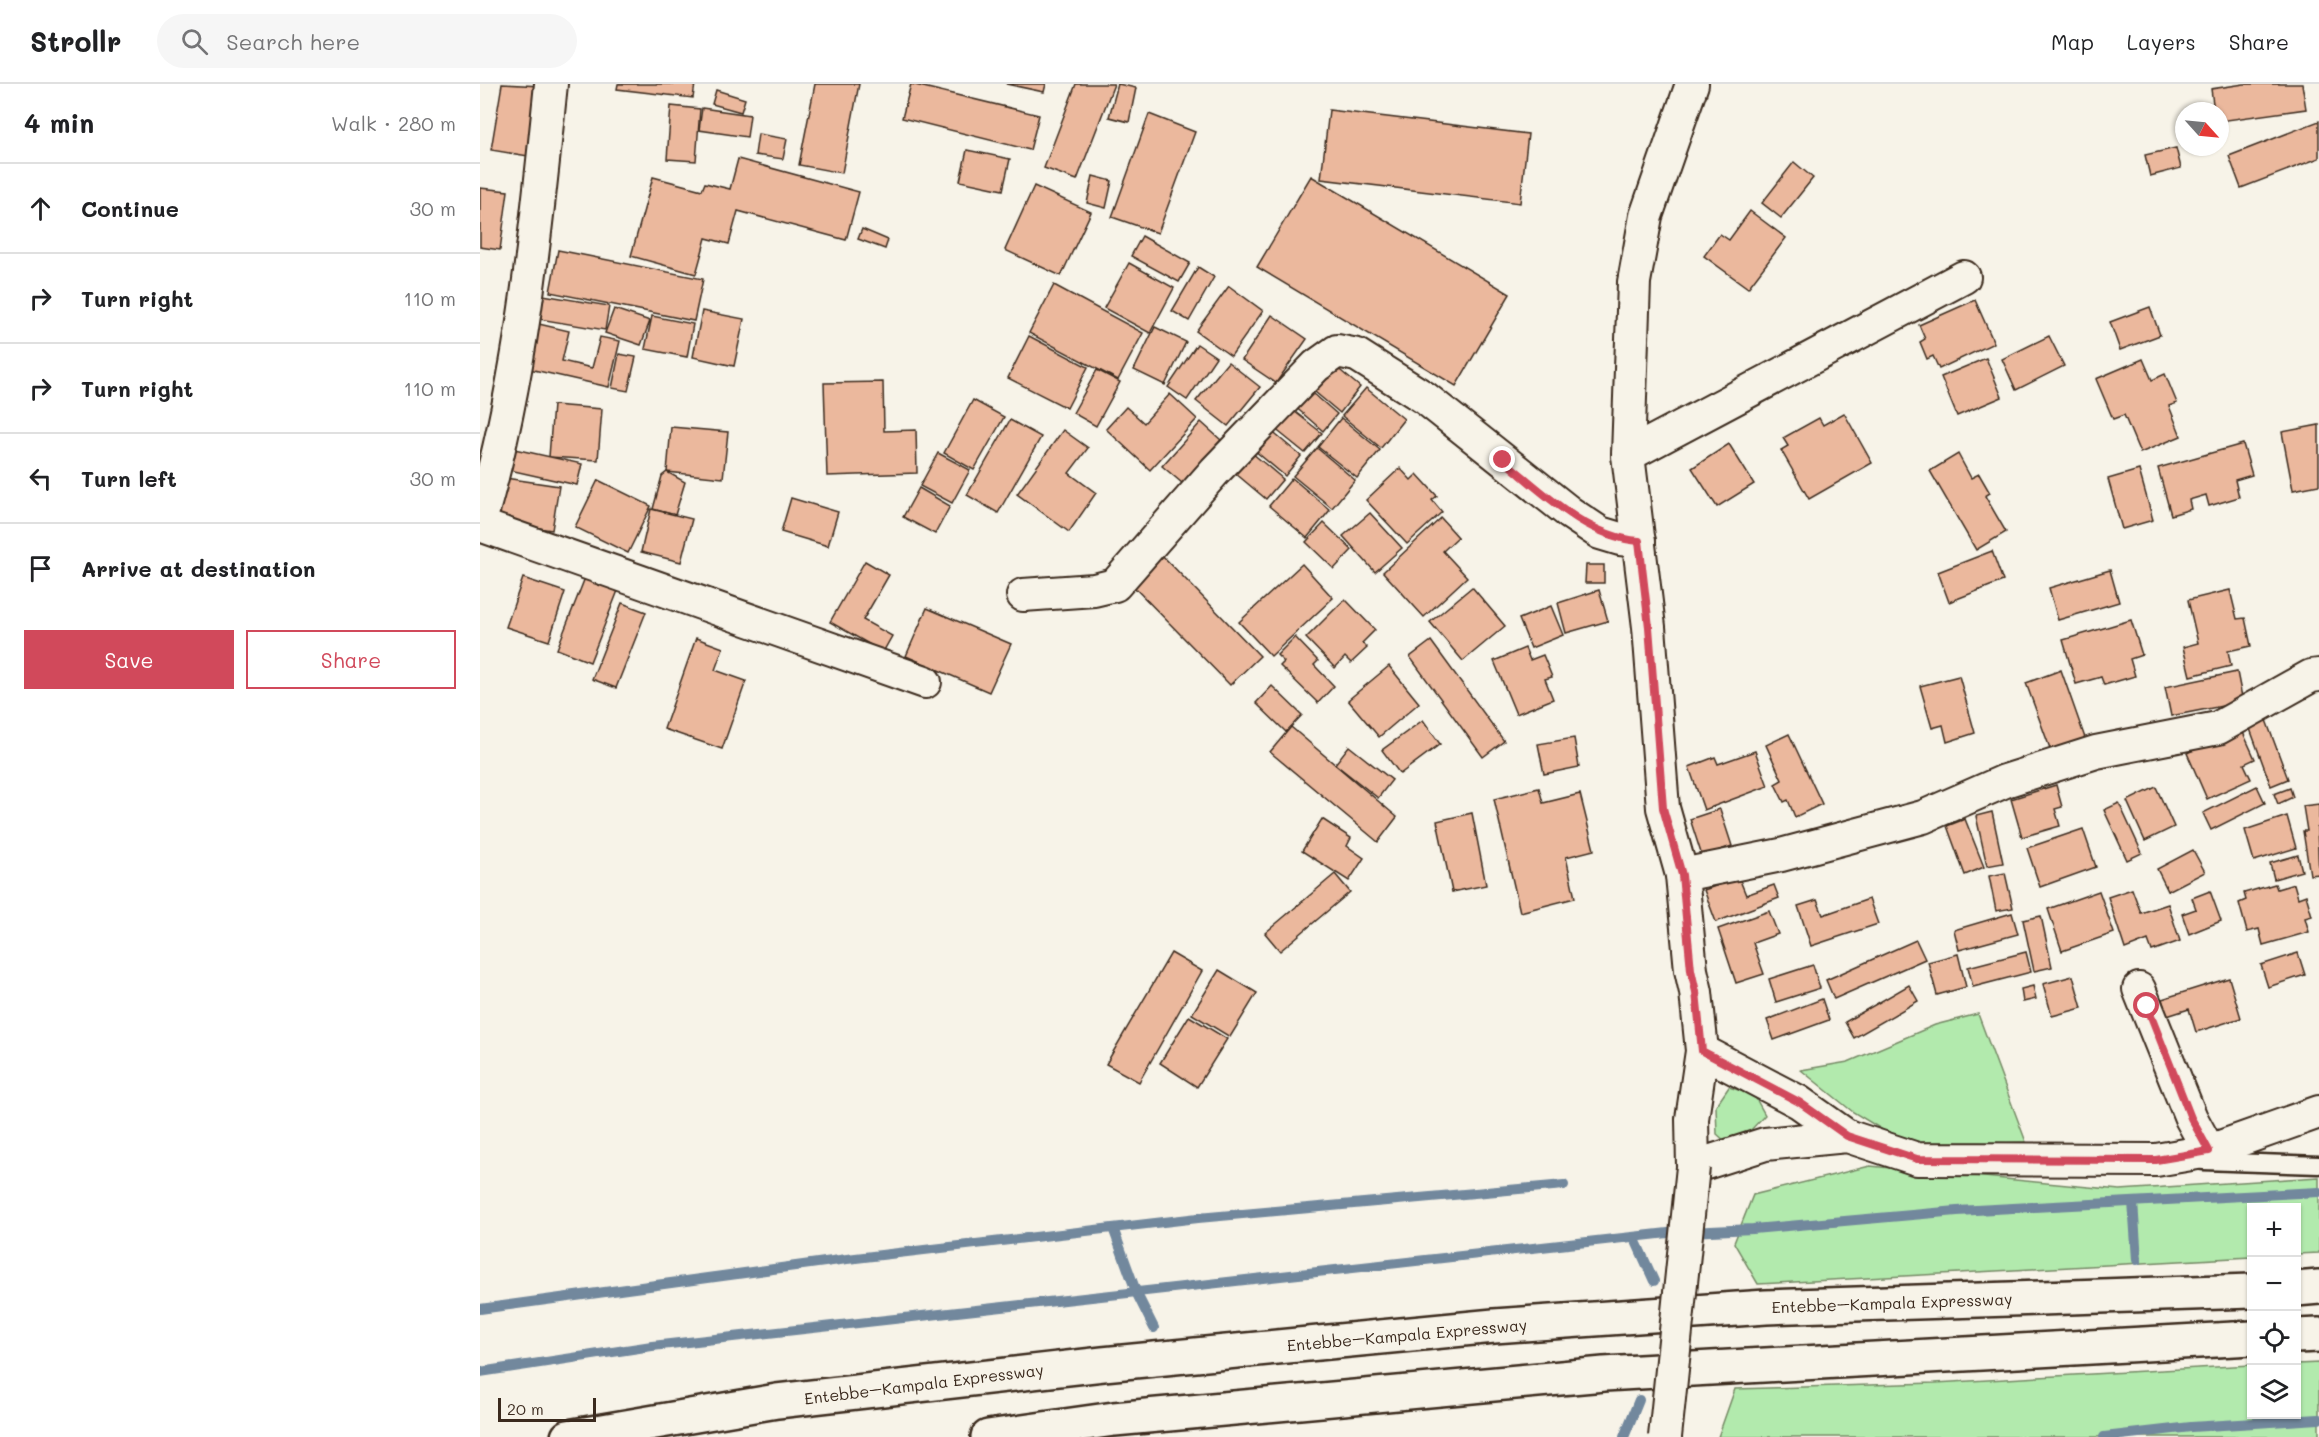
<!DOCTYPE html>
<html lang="en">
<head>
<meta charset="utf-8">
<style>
  body { margin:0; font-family:Mali,sans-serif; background:#f6f6f6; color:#202124 }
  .controls { position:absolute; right:18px; bottom:18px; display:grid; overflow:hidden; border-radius:0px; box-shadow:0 2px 4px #0004 }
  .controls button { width:54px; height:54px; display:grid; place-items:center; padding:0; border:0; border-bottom:2px solid #e0e0e0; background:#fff; color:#202124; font:30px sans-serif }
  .compass { position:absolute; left:1695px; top:18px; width:54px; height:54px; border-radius:50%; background:#fff; box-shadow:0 2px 4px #0004; rotate:117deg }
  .scale { position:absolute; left:18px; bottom:15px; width:98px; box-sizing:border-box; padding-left:6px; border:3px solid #3b2a1e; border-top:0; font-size:16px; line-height:21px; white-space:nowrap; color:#3b2a1e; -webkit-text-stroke:4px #f7f3e8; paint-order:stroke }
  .stop { position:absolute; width:18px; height:18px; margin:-14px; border:4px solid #d1495b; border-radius:50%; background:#fff }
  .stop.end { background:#d1495b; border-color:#fff; box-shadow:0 2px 6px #0008 }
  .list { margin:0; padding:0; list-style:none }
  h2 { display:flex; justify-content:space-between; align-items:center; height:78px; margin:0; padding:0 24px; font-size:26px }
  h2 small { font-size:20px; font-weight:400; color:#757577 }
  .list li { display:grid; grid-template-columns:39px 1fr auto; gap:18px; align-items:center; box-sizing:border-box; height:90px; padding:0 24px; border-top:2px solid #e0e0e0 }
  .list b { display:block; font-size:22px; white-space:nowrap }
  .list em { font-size:20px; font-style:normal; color:#757577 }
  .actions { display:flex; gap:12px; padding:18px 24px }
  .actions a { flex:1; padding:14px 0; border:2px solid #d1495b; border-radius:0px; text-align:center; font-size:21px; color:#d1495b }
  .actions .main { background:#d1495b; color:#fff }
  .icon { flex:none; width:33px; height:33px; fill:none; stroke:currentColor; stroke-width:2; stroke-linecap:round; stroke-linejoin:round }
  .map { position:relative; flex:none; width:1839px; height:1353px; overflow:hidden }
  header { display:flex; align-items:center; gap:36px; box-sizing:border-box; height:84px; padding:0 30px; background:#fff; border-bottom:2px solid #e0e0e0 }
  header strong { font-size:28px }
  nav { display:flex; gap:33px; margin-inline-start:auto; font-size:21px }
  .search { width:420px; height:54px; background:#f6f6f6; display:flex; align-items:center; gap:15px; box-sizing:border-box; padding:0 21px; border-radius:33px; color:#757577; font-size:22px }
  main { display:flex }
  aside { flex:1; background:#fff }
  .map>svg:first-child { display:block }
</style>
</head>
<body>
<header>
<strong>Strollr</strong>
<div class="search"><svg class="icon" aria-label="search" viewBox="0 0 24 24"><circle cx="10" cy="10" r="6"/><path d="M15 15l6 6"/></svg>Search here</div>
<nav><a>Map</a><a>Layers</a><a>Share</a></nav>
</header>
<main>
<aside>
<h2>4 min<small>Walk · 280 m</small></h2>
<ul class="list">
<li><svg class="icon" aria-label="ahead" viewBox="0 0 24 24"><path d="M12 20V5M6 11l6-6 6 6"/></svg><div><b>Continue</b></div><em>30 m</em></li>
<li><svg class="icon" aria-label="right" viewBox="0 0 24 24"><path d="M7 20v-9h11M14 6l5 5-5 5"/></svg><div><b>Turn right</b></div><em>110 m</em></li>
<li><svg class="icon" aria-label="right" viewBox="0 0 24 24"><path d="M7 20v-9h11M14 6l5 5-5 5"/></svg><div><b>Turn right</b></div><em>110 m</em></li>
<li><svg class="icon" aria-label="left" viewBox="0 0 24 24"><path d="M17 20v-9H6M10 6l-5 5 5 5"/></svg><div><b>Turn left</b></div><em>30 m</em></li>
<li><svg class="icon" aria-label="arrive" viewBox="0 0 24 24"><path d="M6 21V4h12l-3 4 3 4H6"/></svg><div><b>Arrive at destination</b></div></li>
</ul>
<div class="actions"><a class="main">Save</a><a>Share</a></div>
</aside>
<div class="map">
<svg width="1839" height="1353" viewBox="0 0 1839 1353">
  <rect width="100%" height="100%" fill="#f7f3e8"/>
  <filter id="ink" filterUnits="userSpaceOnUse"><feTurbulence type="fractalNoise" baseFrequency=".0167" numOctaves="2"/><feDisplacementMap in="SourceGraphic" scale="12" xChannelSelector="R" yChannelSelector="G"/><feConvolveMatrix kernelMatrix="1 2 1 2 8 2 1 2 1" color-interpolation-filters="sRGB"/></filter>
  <g filter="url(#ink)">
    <g fill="#b2eaad" stroke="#768a66" stroke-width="1.5">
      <path d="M1498,930L1546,1058L1447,1062L1411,1051L1373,1028L1321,986L1368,978L1455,941Z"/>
      <path d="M1249,1003L1274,1011L1285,1031L1270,1047L1248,1060L1237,1050L1236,1022Z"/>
      <path d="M1390,1082L1640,1106L1839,1093V1169L1817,1170L1816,1124H1772L1771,1173L1278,1200L1254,1159L1273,1111Z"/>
      <path d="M1839,1279V1353H1238L1255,1305L1455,1299L1771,1281L1772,1330H1816L1817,1280Z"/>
    </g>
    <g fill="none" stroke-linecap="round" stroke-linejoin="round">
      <g stroke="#72889d" stroke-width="10">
        <path d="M1653,1118L1657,1176"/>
        <path d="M633,1144L657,1210L674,1244"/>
        <path d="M1154,1153L1174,1197"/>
        <path d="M0,1225L367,1175L718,1134L1084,1101"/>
        <path d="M0,1288L172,1262L1188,1149L1273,1145L1477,1127L1839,1108"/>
        <path d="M1144,1353L1159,1316"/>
        <path d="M1624,1353L1711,1343L1839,1335"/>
      </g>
    </g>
    <g fill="#ebb89d" stroke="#3b2a1e" stroke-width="1.5">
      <path d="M22,0L61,2L48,72L11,66Z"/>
      <path d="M138,0H215L213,14L137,5Z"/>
      <path d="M335,0H379L362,89L319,81Z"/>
      <path d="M431,0L559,31L550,66L422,34Z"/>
      <path d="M526,0H566L564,8Z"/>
      <path d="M596,0H634L597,96L564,84Z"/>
      <path d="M638,0L656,4L649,38L629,33Z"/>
      <path d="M1764,0H1822L1826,25L1740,37V27H1734L1731,5Z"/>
      <path d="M236,6L265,15L261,28L232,20Z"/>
      <path d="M191,22L220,25L216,77L187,75Z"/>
      <path d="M222,24L270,31L267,53L219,46Z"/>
      <path d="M849,26L1048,50L1040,119L841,95Z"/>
      <path d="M669,30L715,48L678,149L632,133Z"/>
      <path d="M1839,37V74L1761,104L1749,72Z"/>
      <path d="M278,50L307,55L303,75L275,71Z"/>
      <path d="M1696,64L1701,84L1670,92L1665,71Z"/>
      <path d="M487,66L530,75L523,106L480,97Z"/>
      <path d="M258,75L379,108L366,156L258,127L249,160L226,154L216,190L151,172L173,93L222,106L225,99L250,105Z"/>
      <path d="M1314,78L1333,94L1301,134L1282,119Z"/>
      <path d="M613,92L632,97L626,124L607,119Z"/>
      <path d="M831,92L1030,210L976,302L777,183Z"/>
      <path d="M554,102L611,128L581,192L525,166Z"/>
      <path d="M0,104L28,107L20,166L0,163Z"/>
      <path d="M1270,127L1306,154L1268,204L1224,172L1240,150L1249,156Z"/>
      <path d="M382,145L408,156L405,165L378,155Z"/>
      <path d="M662,152L710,179L699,198L651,172Z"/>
      <path d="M78,166L223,195L214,237L70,208Z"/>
      <path d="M649,179L694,204L670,249L624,224Z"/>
      <path d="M718,183L734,193L709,237L692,227Z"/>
      <path d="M574,201L663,249L638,296L549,249Z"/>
      <path d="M749,202L783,227L751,272L716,247Z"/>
      <path d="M57,210L129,222L125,246L53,234Z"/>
      <path d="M1495,216L1514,259L1459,285L1453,272L1447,275L1440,258L1445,255L1439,241Z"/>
      <path d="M1670,223L1680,251L1640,266L1630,238Z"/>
      <path d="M134,225L170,237L161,261L125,249Z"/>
      <path d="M222,227L264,235L254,282L213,273Z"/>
      <path d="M792,231L827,255L796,299L762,276Z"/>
      <path d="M172,232L213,240L207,273L165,265Z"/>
      <path d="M46,237L89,247L82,277L112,284L120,253L140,257L129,303L36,282Z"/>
      <path d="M675,243L706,258L685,301L654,286Z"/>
      <path d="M549,252L608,283L587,324L528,294Z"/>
      <path d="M1569,252L1584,282L1536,306L1522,275Z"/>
      <path d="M717,260L736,273L707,316L688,303Z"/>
      <path d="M139,270L156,273L148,307L132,304Z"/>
      <path d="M1506,274L1522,313L1477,332L1461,293Z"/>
      <path d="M1663,275L1672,296L1685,290L1697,319L1689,322L1701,352L1660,369L1644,331L1633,335L1616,295Z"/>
      <path d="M849,277L880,303L860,329L829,303Z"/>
      <path d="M748,278L780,303L748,342L716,317Z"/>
      <path d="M617,286L640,298L616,342L593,329Z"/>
      <path d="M403,298L404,347L436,346L437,389L347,392L344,299Z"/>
      <path d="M827,304L857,330L843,347L813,321Z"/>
      <path d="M886,304L924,335L901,364L862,332Z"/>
      <path d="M690,310L717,335L670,386L626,345L646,323L664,339Z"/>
      <path d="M493,316L524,333L494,386L464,369Z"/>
      <path d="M73,321L122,325L118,376L69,373Z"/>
      <path d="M810,324L842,349L825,369L794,344Z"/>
      <path d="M1364,329L1392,379L1329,415L1301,366L1308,362L1303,354L1339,334L1343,341Z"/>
      <path d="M861,334L900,366L877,394L838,363Z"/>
      <path d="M530,336L561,353L518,429L487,411Z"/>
      <path d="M721,338L741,356L702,399L682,382Z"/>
      <path d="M1839,341V401L1813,406L1802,348Z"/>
      <path d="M191,343L248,348L243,394L187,388Z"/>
      <path d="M583,346L608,364L589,389L616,409L589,448L537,410Z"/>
      <path d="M790,346L821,372L805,392L774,366Z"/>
      <path d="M1249,360L1274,400L1237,423L1212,384Z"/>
      <path d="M1763,360L1772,391L1755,396L1759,413L1729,422L1726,411L1709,416L1711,425L1691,431L1678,384Z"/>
      <path d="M30,364L102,380L97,401L25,385Z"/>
      <path d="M837,364L875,396L852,424L813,392Z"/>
      <path d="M458,369L490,386L472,419L440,402Z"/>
      <path d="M772,369L803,395L786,415L755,389Z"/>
      <path d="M1478,370L1491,394L1499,390L1510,409L1505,412L1526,448L1496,466L1450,387Z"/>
      <path d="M920,384L931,396L937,390L957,412L952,416L962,428L927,460L886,416Z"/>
      <path d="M1659,386L1673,436L1642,445L1628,395Z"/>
      <path d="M187,388L205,398L195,431L173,425L182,392Z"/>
      <path d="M25,394L79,402L72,446L18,438Z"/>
      <path d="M812,394L850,426L827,454L789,422Z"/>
      <path d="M118,396L171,422L148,469L95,443Z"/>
      <path d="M439,404L470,422L455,450L423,433Z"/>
      <path d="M311,414L358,428L348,462L301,448Z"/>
      <path d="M171,425L212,435L201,478L161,468Z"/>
      <path d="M890,429L922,464L895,488L863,452Z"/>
      <path d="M961,434L978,453L963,467L987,493L944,533L903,488Z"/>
      <path d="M844,439L872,466L854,485L826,458Z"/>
      <path d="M1512,467L1523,497L1469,518L1458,488Z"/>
      <path d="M679,468L780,572L750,601L649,498Z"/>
      <path d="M385,477L409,491L383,536L412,552L403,568L350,538Z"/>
      <path d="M822,480L853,514L791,572L759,538Z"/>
      <path d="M1106,481H1124V499H1105Z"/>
      <path d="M108,486L141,499L110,578L77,565Z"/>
      <path d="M1630,486L1639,518L1578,536L1569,504Z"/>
      <path d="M43,494L85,508L69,557L26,543Z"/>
      <path d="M992,503L1025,542L983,577L950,538Z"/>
      <path d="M1119,506L1128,537L1086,549L1078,519Z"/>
      <path d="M1750,506L1757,535L1765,534L1771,562L1748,567L1751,582L1710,592L1703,563L1718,559L1708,516Z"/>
      <path d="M865,515L895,546L882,559L887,564L871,579L865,573L855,584L826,554Z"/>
      <path d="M142,519L166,528L136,604L112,595Z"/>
      <path d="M1071,522L1083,551L1051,564L1039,535Z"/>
      <path d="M447,524L531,560L509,608L426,572Z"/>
      <path d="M1651,536L1662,571L1650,575L1655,592L1624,601L1621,593L1596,600L1583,556Z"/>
      <path d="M815,553L838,577L834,581L854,602L838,619L800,582L804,578L797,571Z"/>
      <path d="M216,554L243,564L235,586L266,597L242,665L184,645Z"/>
      <path d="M951,557L1024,657L1003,673L930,573Z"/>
      <path d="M1045,564L1050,576L1063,571L1072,593L1065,595L1073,615L1036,630L1014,577Z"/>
      <path d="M909,582L939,619L899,653L868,616Z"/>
      <path d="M1581,586L1605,654L1571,667L1546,599Z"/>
      <path d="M1757,588L1763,618L1691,632L1685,603Z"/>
      <path d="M1479,592L1495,649L1467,658L1463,641L1452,644L1440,602Z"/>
      <path d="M792,602L822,631L806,648L776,619Z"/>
      <path d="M943,636L960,660L920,690L902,666Z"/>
      <path d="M1786,636L1808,695L1791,702L1769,642Z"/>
      <path d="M811,643L917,733L898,758L790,668Z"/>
      <path d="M1761,644L1775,675L1764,680L1771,695L1727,715L1707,669Z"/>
      <path d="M1309,650L1342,720L1315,733L1308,716L1304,718L1295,700L1302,696L1286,661Z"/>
      <path d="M1094,654L1099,683L1064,690L1058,660Z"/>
      <path d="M869,662L912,696L898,714L855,680Z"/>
      <path d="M1275,667L1288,702L1224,726L1209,683L1235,673L1238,680Z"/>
      <path d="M1576,701L1582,723L1575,725L1580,742L1542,753L1531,715Z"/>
      <path d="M1777,702L1785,719L1731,746L1723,729Z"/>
      <path d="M1676,703L1694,743L1665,757L1647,717Z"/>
      <path d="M1059,704L1063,719L1100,710L1114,766L1086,773L1095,814L1040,828L1014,715Z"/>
      <path d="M1810,704L1813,713L1798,720L1794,710Z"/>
      <path d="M1639,719L1662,769L1647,776L1624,726Z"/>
      <path d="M1839,720V742L1837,743L1839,790L1830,791L1823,747H1827L1823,722Z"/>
      <path d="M1240,725L1252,762L1222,772L1210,735Z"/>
      <path d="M1512,728L1523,779L1507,782L1496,732Z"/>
      <path d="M992,729L1006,801L972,808L957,737Z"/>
      <path d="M1807,732L1816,764L1774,777L1765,746Z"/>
      <path d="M842,735L871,754L867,762L884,774L869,797L822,767Z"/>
      <path d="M1485,735L1504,783L1485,791L1467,742Z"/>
      <path d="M1603,745L1616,783L1560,803L1547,764Z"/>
      <path d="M1713,766L1725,788L1688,807L1677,785Z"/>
      <path d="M1818,771L1822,787L1794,795L1790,779Z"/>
      <path d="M1525,789L1533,824L1516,827L1509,792Z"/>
      <path d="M855,790L870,808L800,867L785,849Z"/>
      <path d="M1259,794L1266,811L1294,801L1299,814L1236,838L1224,806Z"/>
      <path d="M1795,800L1797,805L1814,800L1818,814L1826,811L1832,832L1825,834L1829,848L1783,861L1779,845L1767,848L1759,819L1766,816L1764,809Z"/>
      <path d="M1652,805L1661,829L1688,820L1700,857L1672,867L1668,856L1645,865L1628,813Z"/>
      <path d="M1619,807L1634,849L1582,867L1568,825Z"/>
      <path d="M1730,807L1741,837L1709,850L1702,830L1716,825L1712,814Z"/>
      <path d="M1389,815L1398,840L1331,862L1318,822L1337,816L1343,831Z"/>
      <path d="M1289,827L1298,850L1273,859L1284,890L1256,899L1238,845Z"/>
      <path d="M1532,829L1538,850L1479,866L1474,846Z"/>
      <path d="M1561,832L1572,883L1554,887L1543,836Z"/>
      <path d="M1436,856L1445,875L1354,915L1346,896Z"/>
      <path d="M1546,868L1551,888L1493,903L1488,883Z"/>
      <path d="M691,869L722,887L659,998L626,980Z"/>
      <path d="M1818,869L1825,891L1788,903L1781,881Z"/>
      <path d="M1478,870L1486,903L1457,911L1448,878Z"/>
      <path d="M1333,881L1340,904L1296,918L1289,895Z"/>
      <path d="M739,886L777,909L750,953L712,930Z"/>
      <path d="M1593,892L1602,924L1572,932L1563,900Z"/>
      <path d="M1749,894L1761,934L1716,948L1709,925L1687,932L1682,915Z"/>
      <path d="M1429,901L1438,917L1374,954L1365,938Z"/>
      <path d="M1553,902L1556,915L1543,918L1541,905Z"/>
      <path d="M1342,915L1349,936L1294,956L1287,936Z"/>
      <path d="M709,932L747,955L717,1003L680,979Z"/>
    </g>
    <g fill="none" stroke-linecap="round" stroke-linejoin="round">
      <g stroke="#3b2a1e" stroke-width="21">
        <path id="lane" d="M1723,1077L1839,1081"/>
      </g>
      <g stroke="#3b2a1e" stroke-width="36">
        <g id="street">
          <path d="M1212,0L1166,132L1154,198L1148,371L1169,543L1183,724L1202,791L1211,886L1216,908L1222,967L1212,1035L1213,1083L1285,1060L1367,1052L1437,1075L1676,1076L1729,1067L1839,1028"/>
          <path d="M1148,371L1484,193"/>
          <path d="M0,437C42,295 56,147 71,0"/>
          <path d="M0,441L445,598"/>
          <path d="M543,511L614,506L635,501L735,387L836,282L857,267L877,271L945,314L1090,429L1120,449L1140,455L1159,457"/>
          <path d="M1202,791L1301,771L1443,733L1525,697L1616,668L1738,644L1831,592L1839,591"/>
          <path d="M1659,905L1711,1034L1729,1067"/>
          <path d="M1222,967L1319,1018L1367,1052"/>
        </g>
      </g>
      <g stroke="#3b2a1e" stroke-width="38">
        <g id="highway">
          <path d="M1816,1205L1839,1203"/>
          <path d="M1816,1252L1839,1251"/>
          <path d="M88,1353L297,1317L623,1280L1014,1242L1286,1223L1772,1207"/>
          <path d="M508,1353L634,1335L1124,1290L1772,1254"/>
        </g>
      </g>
      <use href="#lane" stroke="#f7f3e8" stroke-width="16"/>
      <use href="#street" stroke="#f7f3e8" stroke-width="32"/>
      <use href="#highway" stroke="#f7f3e8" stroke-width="33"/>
      <g stroke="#3b2a1e" stroke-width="36" stroke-linecap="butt">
        <path id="street-bridge" d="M1185,1353L1213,1083"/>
      </g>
      <use href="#street-bridge" stroke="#f7f3e8" stroke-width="32"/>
    </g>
  </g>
  <g fill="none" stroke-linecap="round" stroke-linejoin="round" filter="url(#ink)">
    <path stroke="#d1495b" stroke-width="8" d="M1023,376C1064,409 1105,452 1159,457L1169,543L1183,724L1202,791L1211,886L1216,908L1222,967L1319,1018L1367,1052L1437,1075L1676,1076L1729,1067L1711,1034L1667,922"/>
  </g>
  <g text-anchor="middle" stroke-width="5" stroke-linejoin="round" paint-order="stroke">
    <g font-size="16" fill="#3b2a1e" stroke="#f7f3e8">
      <text transform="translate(1412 1219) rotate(-2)" y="6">Entebbe–Kampala Expressway</text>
      <text transform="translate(927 1251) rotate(-5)" y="6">Entebbe–Kampala Expressway</text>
      <text transform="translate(444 1300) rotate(-7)" y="6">Entebbe–Kampala Expressway</text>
    </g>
  </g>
</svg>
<div class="controls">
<button>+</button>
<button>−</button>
<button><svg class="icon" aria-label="locate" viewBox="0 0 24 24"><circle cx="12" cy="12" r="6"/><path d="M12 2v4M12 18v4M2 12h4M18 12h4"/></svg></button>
<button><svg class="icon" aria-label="layers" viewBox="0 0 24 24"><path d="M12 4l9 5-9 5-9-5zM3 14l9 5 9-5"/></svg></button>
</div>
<svg class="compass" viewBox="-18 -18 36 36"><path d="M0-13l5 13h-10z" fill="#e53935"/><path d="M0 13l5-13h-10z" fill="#757577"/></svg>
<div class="scale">20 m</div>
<div class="stop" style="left:1667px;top:922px"></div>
<div class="stop end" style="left:1023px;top:376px"></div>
</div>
</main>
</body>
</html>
